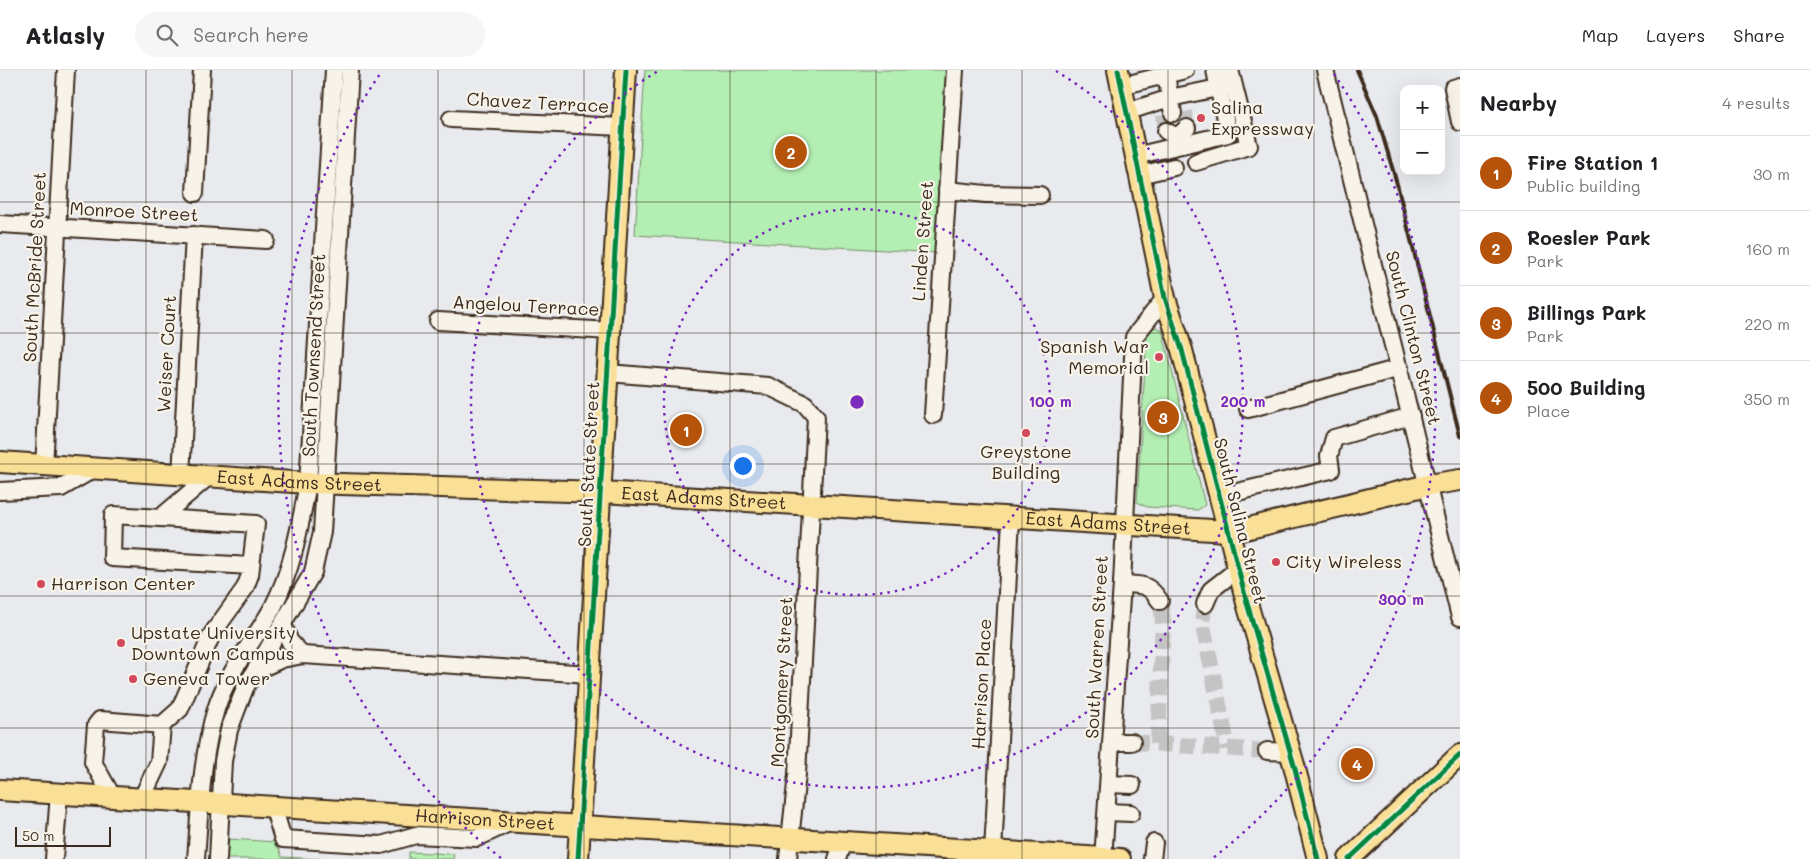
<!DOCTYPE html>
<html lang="en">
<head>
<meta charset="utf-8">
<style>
  body { margin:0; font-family:Mali,sans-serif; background:#f6f6f6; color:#202124 }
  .controls { position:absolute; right:15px; top:15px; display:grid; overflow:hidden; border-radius:10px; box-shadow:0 5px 20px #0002 }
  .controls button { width:45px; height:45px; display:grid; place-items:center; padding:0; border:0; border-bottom:1px solid #e0e0e0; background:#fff; color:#202124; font:25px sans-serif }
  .scale { position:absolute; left:15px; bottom:12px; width:96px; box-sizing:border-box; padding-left:5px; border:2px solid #3b2a1e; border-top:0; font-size:14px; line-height:18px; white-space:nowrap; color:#3b2a1e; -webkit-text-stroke:4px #f7f3e8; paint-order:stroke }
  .you { position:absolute; left:742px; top:395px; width:18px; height:18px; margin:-12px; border:4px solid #fff; border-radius:50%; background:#1a73e8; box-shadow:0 0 0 8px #1a73e833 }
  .badge { display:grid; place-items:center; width:32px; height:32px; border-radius:50%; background:#b45309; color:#fff; font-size:16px; font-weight:700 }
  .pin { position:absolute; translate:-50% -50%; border:2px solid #fff; box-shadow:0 1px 5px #0006 }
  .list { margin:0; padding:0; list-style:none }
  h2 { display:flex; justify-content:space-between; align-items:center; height:65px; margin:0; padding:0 20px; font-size:21px }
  h2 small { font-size:16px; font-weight:400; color:#757577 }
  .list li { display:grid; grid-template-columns:32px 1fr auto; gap:15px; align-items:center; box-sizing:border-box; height:75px; padding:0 20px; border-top:1px solid #e0e0e0 }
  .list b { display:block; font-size:19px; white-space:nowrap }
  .list p { margin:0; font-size:16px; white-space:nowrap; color:#757577 }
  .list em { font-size:16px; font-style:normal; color:#757577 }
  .icon { flex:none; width:28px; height:28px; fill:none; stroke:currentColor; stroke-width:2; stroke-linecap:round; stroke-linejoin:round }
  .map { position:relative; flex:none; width:1460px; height:789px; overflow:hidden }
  header { display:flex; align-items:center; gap:30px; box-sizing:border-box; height:70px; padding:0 25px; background:#fff; border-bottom:1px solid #e0e0e0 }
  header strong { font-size:24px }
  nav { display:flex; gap:28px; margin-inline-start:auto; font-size:18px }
  .search { width:350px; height:45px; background:#f6f6f6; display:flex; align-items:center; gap:12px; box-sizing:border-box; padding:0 18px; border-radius:28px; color:#757577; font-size:19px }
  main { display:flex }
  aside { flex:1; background:#fff }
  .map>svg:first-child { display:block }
</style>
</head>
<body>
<header>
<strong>Atlasly</strong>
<div class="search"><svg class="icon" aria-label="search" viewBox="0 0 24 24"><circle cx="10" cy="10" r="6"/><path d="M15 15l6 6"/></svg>Search here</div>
<nav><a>Map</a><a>Layers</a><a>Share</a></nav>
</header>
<main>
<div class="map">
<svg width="1460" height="789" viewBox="0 0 1460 789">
  <rect width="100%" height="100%" fill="#e8eaee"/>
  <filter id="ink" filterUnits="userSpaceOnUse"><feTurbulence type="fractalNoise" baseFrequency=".02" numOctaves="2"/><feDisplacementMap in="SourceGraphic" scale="10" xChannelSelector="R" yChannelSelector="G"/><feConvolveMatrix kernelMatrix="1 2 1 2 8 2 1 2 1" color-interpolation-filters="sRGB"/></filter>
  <g filter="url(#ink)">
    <g fill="#b3eeb2" stroke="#778c68">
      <path d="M645,0H947L937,183L635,165Z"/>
      <path d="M1156,257L1162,260L1205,435L1198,440L1147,437L1137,432L1147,262Z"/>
      <path d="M229,769L277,772L282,787L320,789H227Z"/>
      <path d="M409,782L454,784L453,789H409Z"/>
    </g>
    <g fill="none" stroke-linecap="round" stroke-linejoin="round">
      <g stroke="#c5c4c4" stroke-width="16" stroke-dasharray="16 8" stroke-linecap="butt">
        <path d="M1184,42L1187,58"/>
        <path d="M1164,45L1166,61"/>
        <path d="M1205,534L1202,551L1228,679"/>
        <path d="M1132,672L1267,681"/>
        <path d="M1158,674L1163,549L1160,531"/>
      </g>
      <g stroke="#3b2a1e" stroke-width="20">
        <g id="minor">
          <path d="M1325,0L1460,547"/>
          <path d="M1166,5L1170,28L1218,18"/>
          <path d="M1121,16L1185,0"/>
          <path d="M1460,16L1453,18L1460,52"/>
          <path d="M1126,42L1170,28L1173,43"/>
          <path d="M451,49L623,57"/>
          <path d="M1166,61L1177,67L1187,58"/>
          <path d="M1135,86L1228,64L1215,0"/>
          <path d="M1196,92L1249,76L1230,0"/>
          <path d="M1139,105L1174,97"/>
          <path d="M947,120L986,124L1040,125"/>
          <path d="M195,123L202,0"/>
          <path d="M0,154L266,170"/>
          <path d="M438,251L611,261"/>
          <path d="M608,303L768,316L805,334L816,347L797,704L788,789"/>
          <path d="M1248,339L1400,298"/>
          <path d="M933,345L955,0"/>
          <path d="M44,397L66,0"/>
          <path d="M181,406L194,165"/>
          <path d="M0,421L61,418L92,400"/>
          <path d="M1220,426L1331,400L1329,386L1334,368L1411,346"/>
          <path d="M160,448L208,407"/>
          <path d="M1122,514C1142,515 1148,513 1160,531"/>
          <path d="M1205,534L1211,520L1238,499"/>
          <path d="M283,555L290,572L303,585"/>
          <path d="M255,601L282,589L303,585L590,604"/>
          <path d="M162,655L180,639L212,564L245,518L250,505L256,454L113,445L112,488L251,496"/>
          <path d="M1112,672H1132"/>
          <path d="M1267,681L1290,682"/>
          <path d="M1109,714L1132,715"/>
          <path d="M112,726L93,692L96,655L100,650L162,655L159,692L142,728"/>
          <path d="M273,736L283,769L381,775L416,765L477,768L511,752"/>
          <path d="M1107,742L1131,743"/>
          <path d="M993,781L1011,449"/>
          <path d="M54,789L59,723"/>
          <path d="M196,789C200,739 201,687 216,639C228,601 254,571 273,537C293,498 300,456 308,413L334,0"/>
          <path d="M218,789L223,691L229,660L245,618L313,502L322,462L350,0"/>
          <path d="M837,789L843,772"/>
          <path d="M1103,789L1122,514L1134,267L1165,228"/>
          <path d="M1152,789L1154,773"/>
        </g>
      </g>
      <g stroke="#3b2a1e" stroke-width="24">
        <g id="major">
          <path d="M1118,0L1165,228L1182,280L1247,533L1294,695L1318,789"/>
          <path id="s1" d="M0,392L308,413L602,422L1228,461L1241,460L1428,415L1460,410"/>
          <path id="s2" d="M0,720L1120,789"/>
          <path d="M578,789L626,0"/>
          <path d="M1349,789L1460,685"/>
        </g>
      </g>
      <use href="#minor" stroke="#f7f3e8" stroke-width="16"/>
      <use href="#major" stroke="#fadf96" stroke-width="20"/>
      <path stroke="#3b2a1e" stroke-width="4" d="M1357,0L1377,46L1397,114L1460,366"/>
      <g stroke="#f7f3e8" stroke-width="8">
        <g id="cycleway">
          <path d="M1118,0L1165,228L1182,280L1247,533L1294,695L1318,789"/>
          <path d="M578,789L626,0"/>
          <path d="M1349,789L1460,685"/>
        </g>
      </g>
      <use href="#cycleway" stroke="#00873e" stroke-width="5"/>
    </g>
  </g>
  <path fill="none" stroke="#3b2a1e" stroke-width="1" stroke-opacity="0.55" d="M146,0V789M292,0V789M438,0V789M584,0V789M730,0V789M876,0V789M1022,0V789M1168,0V789M1314,0V789M0,132H1460M0,263H1460M0,394H1460M0,526H1460M0,658H1460"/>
  <g fill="none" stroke="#7b2cbf" stroke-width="2.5" stroke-dasharray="2.5 5">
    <circle cx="857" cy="332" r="193"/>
    <path d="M1056 1A386 386 0 1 1 658 1"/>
    <path d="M501 788A579 579 0 0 1 380 4M1334 4A579 579 0 0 1 1213 788"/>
  </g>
  <g fill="#d1495b" stroke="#f7f3e8" stroke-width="2">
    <circle cx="1201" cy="48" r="5"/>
    <circle cx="1159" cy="287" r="5"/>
    <circle cx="1026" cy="363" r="5"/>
    <circle cx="1276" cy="492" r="5"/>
    <circle cx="41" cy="514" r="5"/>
    <circle cx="121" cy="573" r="5"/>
    <circle cx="133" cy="609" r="5"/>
  </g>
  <g text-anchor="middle" stroke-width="4.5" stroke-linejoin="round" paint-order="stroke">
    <g font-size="18" fill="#3b2a1e" stroke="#f7f3e8">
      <text transform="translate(538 33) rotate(3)" y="6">Chavez Terrace</text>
      <text transform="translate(134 142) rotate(3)" y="6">Monroe Street</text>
      <text transform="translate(923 171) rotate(-86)" y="6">Linden Street</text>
      <text transform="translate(35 197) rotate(-87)" y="6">South McBride Street</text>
      <text transform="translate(526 236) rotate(3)" y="6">Angelou Terrace</text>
      <text transform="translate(1413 268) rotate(76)" y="6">South Clinton Street</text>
      <text transform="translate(167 284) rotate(-87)" y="6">Weiser Court</text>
      <text transform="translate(314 285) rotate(-87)" y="6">South Townsend Street</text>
      <text transform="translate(589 394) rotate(-87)" y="6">South State Street</text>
      <text dy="6" stroke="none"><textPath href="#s1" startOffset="300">East Adams Street</textPath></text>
      <text dy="6" stroke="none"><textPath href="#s1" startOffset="705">East Adams Street</textPath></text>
      <text transform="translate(1240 451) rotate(76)" y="6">South Salina Street</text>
      <text dy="6" stroke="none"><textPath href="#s1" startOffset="1110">East Adams Street</textPath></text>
      <text transform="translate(1097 577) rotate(-87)" y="6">South Warren Street</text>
      <text transform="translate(782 612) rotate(-87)" y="6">Montgomery Street</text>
      <text transform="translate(982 614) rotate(-87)" y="6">Harrison Place</text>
      <text dy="6" stroke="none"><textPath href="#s2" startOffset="486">Harrison Street</textPath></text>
    </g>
    <g font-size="18" fill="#3b2a1e" stroke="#f7f3e8" text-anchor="start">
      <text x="1211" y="44">Salina<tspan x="1211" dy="21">Expressway</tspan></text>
      <text x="1149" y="283" text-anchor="end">Spanish War<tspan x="1149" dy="21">Memorial</tspan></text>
      <text x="1026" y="388" text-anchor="middle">Greystone<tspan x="1026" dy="21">Building</tspan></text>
      <text x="1286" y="498">City Wireless</text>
      <text x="51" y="520">Harrison Center</text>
      <text x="131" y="569">Upstate University<tspan x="131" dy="21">Downtown Campus</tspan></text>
      <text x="143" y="615">Geneva Tower</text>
    </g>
  </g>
  <circle cx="857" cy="332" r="8" fill="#7b2cbf" stroke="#f7f3e8" stroke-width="2.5"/>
  <g font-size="15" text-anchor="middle" font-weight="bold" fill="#7b2cbf" stroke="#f7f3e8" stroke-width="4.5" stroke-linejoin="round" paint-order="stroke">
    <text x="1050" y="337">100 m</text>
    <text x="1243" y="337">200 m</text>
    <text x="1401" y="535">300 m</text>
  </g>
</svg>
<div class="controls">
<button>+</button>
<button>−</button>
</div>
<div class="scale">50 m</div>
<div class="you"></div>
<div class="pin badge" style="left:686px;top:360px">1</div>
<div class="pin badge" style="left:791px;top:82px">2</div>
<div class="pin badge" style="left:1163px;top:347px">3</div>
<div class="pin badge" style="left:1357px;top:694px">4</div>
</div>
<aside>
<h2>Nearby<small>4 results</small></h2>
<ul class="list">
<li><span class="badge">1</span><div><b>Fire Station 1</b><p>Public building</p></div><em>30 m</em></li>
<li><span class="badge">2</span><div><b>Roesler Park</b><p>Park</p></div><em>160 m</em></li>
<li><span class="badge">3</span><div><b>Billings Park</b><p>Park</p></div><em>220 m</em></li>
<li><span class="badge">4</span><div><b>500 Building</b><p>Place</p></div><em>350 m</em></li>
</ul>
</aside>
</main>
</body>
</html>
